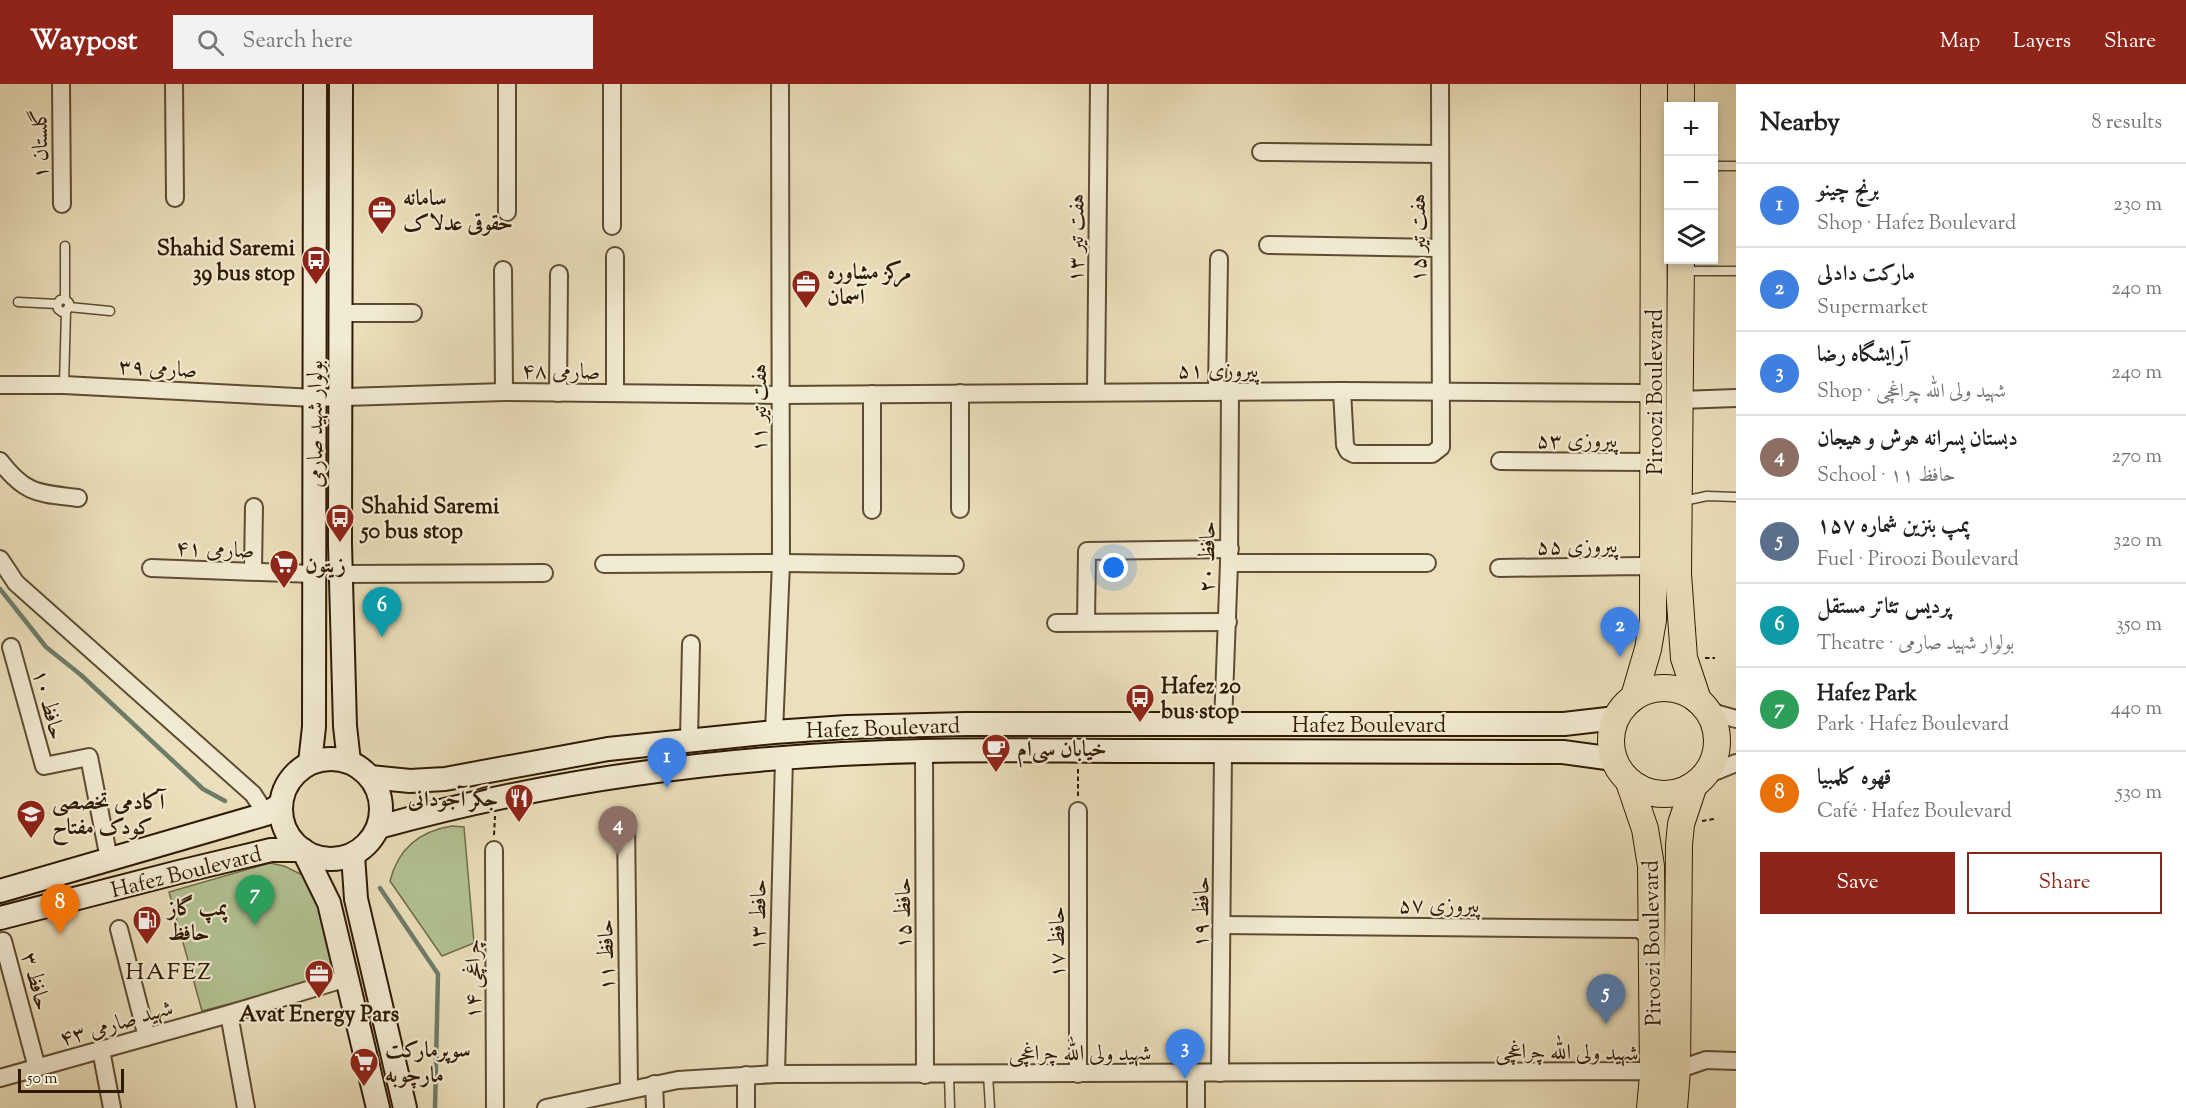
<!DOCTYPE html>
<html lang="en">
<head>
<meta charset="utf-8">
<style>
  body { margin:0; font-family:"Sorts Mill Goudy",Amiri,serif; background:#f2f2f2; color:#222 }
  .controls { position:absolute; right:18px; top:18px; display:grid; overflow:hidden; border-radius:0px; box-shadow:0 3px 9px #0003 }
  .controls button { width:54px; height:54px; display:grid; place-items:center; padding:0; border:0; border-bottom:2px solid #e0e0e0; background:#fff; color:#222; font:30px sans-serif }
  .scale { position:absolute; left:18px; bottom:15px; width:106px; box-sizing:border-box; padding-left:6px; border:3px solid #2f1a04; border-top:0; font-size:16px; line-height:21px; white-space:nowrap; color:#2f1a04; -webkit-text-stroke:4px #f2ebd3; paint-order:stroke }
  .you { position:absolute; left:1114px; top:484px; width:21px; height:21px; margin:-15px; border:4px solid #fff; border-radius:50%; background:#1a73e8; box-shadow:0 0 0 9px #1a73e833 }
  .badge { display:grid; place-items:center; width:39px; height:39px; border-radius:50%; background:#8f2418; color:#fff; font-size:20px; font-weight:700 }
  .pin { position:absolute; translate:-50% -50px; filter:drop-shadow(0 2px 3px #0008) }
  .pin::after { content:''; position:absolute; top:32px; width:21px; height:18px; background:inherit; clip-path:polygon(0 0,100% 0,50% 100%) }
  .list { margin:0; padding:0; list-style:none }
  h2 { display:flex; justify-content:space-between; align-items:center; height:78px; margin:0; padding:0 24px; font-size:26px }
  h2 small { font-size:20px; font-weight:400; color:#767676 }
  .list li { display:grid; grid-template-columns:39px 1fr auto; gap:18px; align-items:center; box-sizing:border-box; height:84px; padding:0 24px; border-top:2px solid #e0e0e0 }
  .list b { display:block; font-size:22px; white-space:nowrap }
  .list p { margin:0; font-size:20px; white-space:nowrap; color:#767676 }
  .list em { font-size:20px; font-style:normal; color:#767676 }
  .actions { display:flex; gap:12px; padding:18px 24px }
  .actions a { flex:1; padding:14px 0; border:2px solid #8f2418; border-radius:0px; text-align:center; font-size:21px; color:#8f2418 }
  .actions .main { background:#8f2418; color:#fff }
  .icon { flex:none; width:33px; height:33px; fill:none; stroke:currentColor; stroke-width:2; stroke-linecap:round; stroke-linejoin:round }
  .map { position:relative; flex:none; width:1736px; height:1024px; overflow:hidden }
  header { display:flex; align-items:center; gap:36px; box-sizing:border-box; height:84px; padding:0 30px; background:#8f2418; color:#fff }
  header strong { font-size:28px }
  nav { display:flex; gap:33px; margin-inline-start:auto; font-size:21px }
  .search { width:420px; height:54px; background:#f2f2f2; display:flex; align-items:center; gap:15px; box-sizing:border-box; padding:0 21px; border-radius:0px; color:#767676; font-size:22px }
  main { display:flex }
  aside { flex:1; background:#fff }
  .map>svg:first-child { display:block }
</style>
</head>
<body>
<header>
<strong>Waypost</strong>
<div class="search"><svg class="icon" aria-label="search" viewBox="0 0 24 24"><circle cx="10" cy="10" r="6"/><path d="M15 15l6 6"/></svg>Search here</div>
<nav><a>Map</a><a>Layers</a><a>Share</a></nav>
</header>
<main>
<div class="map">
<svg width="1736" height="1024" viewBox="0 0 1736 1024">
  <rect width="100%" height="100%" fill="#ebe0bb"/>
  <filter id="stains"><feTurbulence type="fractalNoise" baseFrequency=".00333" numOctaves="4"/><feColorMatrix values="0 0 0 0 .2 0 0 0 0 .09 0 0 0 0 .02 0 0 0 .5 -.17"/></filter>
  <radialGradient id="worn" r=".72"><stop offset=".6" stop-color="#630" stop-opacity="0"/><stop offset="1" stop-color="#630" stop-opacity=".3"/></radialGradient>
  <g fill="#b3c393" stroke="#716e4c" stroke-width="1.5">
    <path d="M452,742L464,743L474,859L442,872L390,797C398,765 420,747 452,742Z"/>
    <path d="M270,779L284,782L313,796L337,889L324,895L202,927L169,808Z"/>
  </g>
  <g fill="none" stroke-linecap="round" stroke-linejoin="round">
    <g stroke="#6e7c6a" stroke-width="4.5">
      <path d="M0,505L46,563L81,591L203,705L225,717"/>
      <path d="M380,804L438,890L435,1024"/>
    </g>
    <g stroke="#5e4c32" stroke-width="11">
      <g id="lane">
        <path d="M1714,82H1736"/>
        <path d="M65,162V215L69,219V223L66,227L62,228L58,225L57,220L60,216L65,215"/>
        <path d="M1682,187H1736"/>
        <path d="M18,218L57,220"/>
        <path d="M69,223L110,227"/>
        <path d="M64,301L66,227"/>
        <path d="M1683,417L1707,412L1736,413"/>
        <path d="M949,990L950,1024"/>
        <path d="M988,990L990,1024"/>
      </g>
    </g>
    <g stroke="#5e4c32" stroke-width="20">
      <g id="street">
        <path d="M61,0L62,120"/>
        <path d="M174,0L175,114"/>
        <path d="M612,0V142"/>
        <path d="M1261,68L1439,70"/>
        <path d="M507,128V0"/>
        <path d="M1268,161L1439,164"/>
        <path d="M615,172V309"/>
        <path d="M503,186L504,308"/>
        <path d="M340,229H413"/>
        <path d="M0,301H64L314,314L504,308L781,311L1342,307L1641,309L1654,315"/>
        <path d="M1217,307L1219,175"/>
        <path d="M1342,307L1345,361L1348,367L1354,370H1432L1441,363L1440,0"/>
        <path d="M1096,308L1099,0"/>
        <path d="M558,309L559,190"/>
        <path d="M872,310V426"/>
        <path d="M1680,316L1736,314"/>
        <path d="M0,377C26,411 39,409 78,414"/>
        <path d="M1500,377L1654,378"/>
        <path d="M960,425V309"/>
        <path d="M0,475L16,499L253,710L266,730"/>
        <path d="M1229,479H1427"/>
        <path d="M604,480L781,479L955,481"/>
        <path d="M151,484L313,490"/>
        <path d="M1499,484L1641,482L1654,487"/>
        <path d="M253,487L254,423"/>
        <path d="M340,490L544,489"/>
        <path d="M1086,538L1087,467L1230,465"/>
        <path d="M1056,539L1228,538"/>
        <path d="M11,563L44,682L89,673L109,775"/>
        <path d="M1708,627L1736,635"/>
        <path d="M1223,640L1229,479L1230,307"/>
        <path d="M774,648L781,479L780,0"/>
        <path d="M689,656L691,560"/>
        <path d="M924,667L925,991"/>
        <path d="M1704,692L1736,679"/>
        <path d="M1078,727V990"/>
        <path d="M626,736L629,1005"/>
        <path d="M494,766L495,1024"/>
        <path d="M1222,841L1639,845L1652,855"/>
        <path d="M119,845L147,953"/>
        <path d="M3,857L37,984"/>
        <path d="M229,930L246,1024"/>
        <path d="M101,966L112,1024"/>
        <path d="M1677,986L1706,976L1736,977"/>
        <path d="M1220,989L1223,667"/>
        <path d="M776,990L784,674"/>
        <path d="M1196,990V1024"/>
        <path d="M746,991V1024"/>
        <path d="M0,994L229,930L347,894"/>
        <path d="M654,1000L655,1024"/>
        <path d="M546,1024L678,996L776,990L1640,987L1653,992"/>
      </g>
    </g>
    <g stroke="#2f1a04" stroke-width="26">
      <g id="secondary">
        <path d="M341,0L340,460L345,642L349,678"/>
        <circle cx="331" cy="725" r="50"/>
        <path d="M310,679L314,643L315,0"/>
        <path d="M370,693L410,697L445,695L608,665L774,648L847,643L966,640H1564L1616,634"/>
        <path d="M379,743C555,694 740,671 923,667C994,665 1066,667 1138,667C1280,668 1422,668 1563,668L1614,675"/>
        <path d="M353,771L356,815L405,1024"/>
        <path d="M0,807L266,730L281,720"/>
        <path d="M0,834L179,788L271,766H303L329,819L378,1024"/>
      </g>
    </g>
    <g stroke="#2f1a04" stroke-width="28">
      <g id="primary">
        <path d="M1681,0V22"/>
        <path d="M1681,176L1678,490L1684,574L1698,616"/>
        <circle cx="1664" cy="657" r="53"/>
        <path d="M1634,613L1648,565L1653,536L1654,0"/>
        <path d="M1629,698L1645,745L1651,782L1653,992L1650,1024"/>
        <path d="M1674,1024L1677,986L1679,761L1681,740L1694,701"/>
      </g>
    </g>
    <g stroke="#2f1a04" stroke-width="2" stroke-dasharray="4.5 3" stroke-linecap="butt">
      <path d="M1705,574H1715"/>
      <path d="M1078,712V685"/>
      <path d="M1702,737L1714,735"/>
      <path d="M494,751L495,732"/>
    </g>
    <use href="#lane" stroke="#f2ebd3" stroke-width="8"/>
    <use href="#street" stroke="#f2ebd3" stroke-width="16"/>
    <use href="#secondary" stroke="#f2ebd3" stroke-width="22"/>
    <use href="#primary" stroke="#ebe0bb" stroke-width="26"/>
  </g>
  <defs>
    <g id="office-pin" transform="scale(1.5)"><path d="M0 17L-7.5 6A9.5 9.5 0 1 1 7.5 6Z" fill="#8f2418" stroke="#f2ebd3"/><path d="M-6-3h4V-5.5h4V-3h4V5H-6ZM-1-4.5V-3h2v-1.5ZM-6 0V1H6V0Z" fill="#fff"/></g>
    <g id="bus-pin" transform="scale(1.5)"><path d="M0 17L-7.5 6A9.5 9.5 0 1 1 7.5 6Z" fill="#8f2418" stroke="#f2ebd3"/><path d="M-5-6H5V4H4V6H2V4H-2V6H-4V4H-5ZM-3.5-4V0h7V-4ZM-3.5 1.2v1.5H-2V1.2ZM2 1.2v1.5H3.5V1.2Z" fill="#fff"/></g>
    <g id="supermarket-pin" transform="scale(1.5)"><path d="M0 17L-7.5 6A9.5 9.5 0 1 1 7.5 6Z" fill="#8f2418" stroke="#f2ebd3"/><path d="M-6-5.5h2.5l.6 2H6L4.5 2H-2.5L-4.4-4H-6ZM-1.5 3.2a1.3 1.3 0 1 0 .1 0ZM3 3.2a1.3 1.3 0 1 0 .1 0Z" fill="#fff"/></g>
    <g id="cafe-pin" transform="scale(1.5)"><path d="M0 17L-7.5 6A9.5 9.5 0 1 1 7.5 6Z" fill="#8f2418" stroke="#f2ebd3"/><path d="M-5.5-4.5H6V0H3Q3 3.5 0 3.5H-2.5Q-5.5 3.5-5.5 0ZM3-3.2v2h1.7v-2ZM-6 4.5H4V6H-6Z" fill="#fff"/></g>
    <g id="restaurant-pin" transform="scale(1.5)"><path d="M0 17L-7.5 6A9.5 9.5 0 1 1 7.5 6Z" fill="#8f2418" stroke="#f2ebd3"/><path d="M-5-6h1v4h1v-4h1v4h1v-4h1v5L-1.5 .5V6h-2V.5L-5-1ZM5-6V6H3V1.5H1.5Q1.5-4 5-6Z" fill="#fff"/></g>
    <g id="school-pin" transform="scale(1.5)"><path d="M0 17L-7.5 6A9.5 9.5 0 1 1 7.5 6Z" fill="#8f2418" stroke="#f2ebd3"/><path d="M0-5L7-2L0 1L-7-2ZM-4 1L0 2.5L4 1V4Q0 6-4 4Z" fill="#fff"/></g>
    <g id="fuel-pin" transform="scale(1.5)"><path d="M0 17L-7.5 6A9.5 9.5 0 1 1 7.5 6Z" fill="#8f2418" stroke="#f2ebd3"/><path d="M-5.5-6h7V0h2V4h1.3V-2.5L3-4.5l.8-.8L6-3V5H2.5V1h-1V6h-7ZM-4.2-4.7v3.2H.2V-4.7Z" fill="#fff"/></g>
  </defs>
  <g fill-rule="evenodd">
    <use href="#office-pin" x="382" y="126"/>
    <use href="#bus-pin" x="316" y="176"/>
    <use href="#office-pin" x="806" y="200"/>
    <use href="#bus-pin" x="340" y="434"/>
    <use href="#supermarket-pin" x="284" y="480"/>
    <use href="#bus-pin" x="1140" y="614"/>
    <use href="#cafe-pin" x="996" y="664"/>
    <use href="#restaurant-pin" x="519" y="714"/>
    <use href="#school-pin" x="31" y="730"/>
    <use href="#fuel-pin" x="147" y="836"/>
    <use href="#office-pin" x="319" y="890"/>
    <use href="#supermarket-pin" x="364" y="978"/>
  </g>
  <g text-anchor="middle" stroke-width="4.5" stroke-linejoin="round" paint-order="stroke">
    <g font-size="22" fill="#2f1a04" stroke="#f2ebd3">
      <text transform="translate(39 60) rotate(-91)" y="8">گلستان ۱</text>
      <text transform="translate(1075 154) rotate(-89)" y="8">هفت تیر ۱۳</text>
      <text transform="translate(1417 154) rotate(-90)" y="8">هفت تیر ۱۵</text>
      <text transform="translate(158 283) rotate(3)" y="8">صارمی ۳۹</text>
      <text x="1218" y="293">پیروزی ۵۱</text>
      <text transform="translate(561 286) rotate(1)" y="8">صارمی ۴۸</text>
      <text transform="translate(1654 308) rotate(-90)" y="8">Piroozi Boulevard</text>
      <text transform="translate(758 324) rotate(-90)" y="8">هفت تیر ۱۱</text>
      <text transform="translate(314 340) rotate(-90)" y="8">بولوار شهید صارمی</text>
      <text x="1577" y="363">پیروزی ۵۳</text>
      <text transform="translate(1577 461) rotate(-1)" y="8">پیروزی ۵۵</text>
      <text transform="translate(215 464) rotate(2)" y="8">صارمی ۴۱</text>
      <text transform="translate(1206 473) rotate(-89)" y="8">حافظ ۲۰</text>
      <text transform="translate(50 620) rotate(75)" y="8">حافظ ۱۰</text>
      <text x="1369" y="648">Hafez Boulevard</text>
      <text transform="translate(883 643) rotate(-2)" y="8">Hafez Boulevard</text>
      <text transform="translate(186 787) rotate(-14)" y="8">Hafez Boulevard</text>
      <text x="1439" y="828">پیروزی ۵۷</text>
      <text transform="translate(1200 828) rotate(-89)" y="8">حافظ ۱۹</text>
      <text transform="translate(902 829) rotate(-90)" y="8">حافظ ۱۵</text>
      <text transform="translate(757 831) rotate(-89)" y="8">حافط ۱۳</text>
      <text transform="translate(1056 858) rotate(-90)" y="8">حافظ ۱۷</text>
      <text transform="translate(1651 859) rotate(-91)" y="8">Piroozi Boulevard</text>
      <text transform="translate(605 871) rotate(-91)" y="8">حافظ ۱۱</text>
      <text transform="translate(472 895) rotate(-90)" y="8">چراغچی ۱۴</text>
      <text transform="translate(37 897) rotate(75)" y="8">حافظ ۳</text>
      <text transform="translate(116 938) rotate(-16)" y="8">شهید صارمی ۴۳</text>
      <text transform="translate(1567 967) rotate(1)" y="8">شهید ولی الله چراغچی</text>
      <text x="1080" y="976">شهید ولی الله چراغچی</text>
    </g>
    <g font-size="22" font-weight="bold" fill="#2f1a04" stroke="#f2ebd3" text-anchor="start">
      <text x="403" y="121">سامانه<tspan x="403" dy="25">حقوقی عدلاک</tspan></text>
      <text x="295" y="171" text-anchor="end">Shahid Saremi<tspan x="295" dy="25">39 bus stop</tspan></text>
      <text x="827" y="195">مرکز مشاوره<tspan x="827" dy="25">آسمان</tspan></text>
      <text x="361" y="429">Shahid Saremi<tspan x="361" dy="25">50 bus stop</tspan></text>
      <text x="305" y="488">زیتون</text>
      <text x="1161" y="609">Hafez 20<tspan x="1161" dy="25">bus stop</tspan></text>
      <text x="1017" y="672">خیابان سی‌ام</text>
      <text x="498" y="722" text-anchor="end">جگر آجودانی</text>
      <text x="52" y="725">آکادمی تخصصی<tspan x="52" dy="25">کودک مفتاح</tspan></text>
      <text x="168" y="831">پمپ گاز<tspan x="168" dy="25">حافظ</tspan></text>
      <text x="319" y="937" text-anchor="middle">Avat Energy Pars</text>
      <text x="385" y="973">سوپرمارکت<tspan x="385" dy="25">مارچوبه</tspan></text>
    </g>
    <g font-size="24" letter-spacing="1.5" fill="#2f1a04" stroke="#f2ebd3">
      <text x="169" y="895">HAFEZ</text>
    </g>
  </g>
  <rect width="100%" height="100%" filter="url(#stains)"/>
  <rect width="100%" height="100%" fill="url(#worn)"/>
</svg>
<div class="controls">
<button>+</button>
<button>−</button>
<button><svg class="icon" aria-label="layers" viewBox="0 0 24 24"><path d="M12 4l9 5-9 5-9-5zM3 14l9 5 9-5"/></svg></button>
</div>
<div class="scale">50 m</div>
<div class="you"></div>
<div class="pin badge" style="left:667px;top:704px;background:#3f7fe0">1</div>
<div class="pin badge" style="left:1620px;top:573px;background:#3f7fe0">2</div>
<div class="pin badge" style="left:1185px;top:995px;background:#3f7fe0">3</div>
<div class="pin badge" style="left:618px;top:772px;background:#8d6e63">4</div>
<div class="pin badge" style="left:1606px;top:940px;background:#5c6f8a">5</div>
<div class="pin badge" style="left:382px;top:553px;background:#0f9aa8">6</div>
<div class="pin badge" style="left:255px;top:841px;background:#2e9e5b">7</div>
<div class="pin badge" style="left:60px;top:850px;background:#e8710a">8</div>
</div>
<aside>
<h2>Nearby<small>8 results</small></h2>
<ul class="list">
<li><span class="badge" style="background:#3f7fe0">1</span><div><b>برنج چینو</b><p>Shop · Hafez Boulevard</p></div><em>230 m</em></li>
<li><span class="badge" style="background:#3f7fe0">2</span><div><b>مارکت دادلی</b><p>Supermarket</p></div><em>240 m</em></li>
<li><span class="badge" style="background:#3f7fe0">3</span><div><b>آرایشگاه رضا</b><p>Shop · شهید ولی الله چراغچی</p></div><em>240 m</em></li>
<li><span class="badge" style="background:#8d6e63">4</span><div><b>دبستان پسرانه هوش و هیجان</b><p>School · حافظ ۱۱</p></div><em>270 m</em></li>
<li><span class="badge" style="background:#5c6f8a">5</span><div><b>پمپ بنزین شماره ۱۵۷</b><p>Fuel · Piroozi Boulevard</p></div><em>320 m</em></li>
<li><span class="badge" style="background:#0f9aa8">6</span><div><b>پردیس تئاتر مستقل</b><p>Theatre · بولوار شهید صارمی</p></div><em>350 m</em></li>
<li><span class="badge" style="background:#2e9e5b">7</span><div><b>Hafez Park</b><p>Park · Hafez Boulevard</p></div><em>440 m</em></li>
<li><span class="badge" style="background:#e8710a">8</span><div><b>قهوه کلمبیا</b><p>Café · Hafez Boulevard</p></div><em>530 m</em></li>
</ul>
<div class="actions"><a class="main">Save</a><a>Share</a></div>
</aside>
</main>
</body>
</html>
